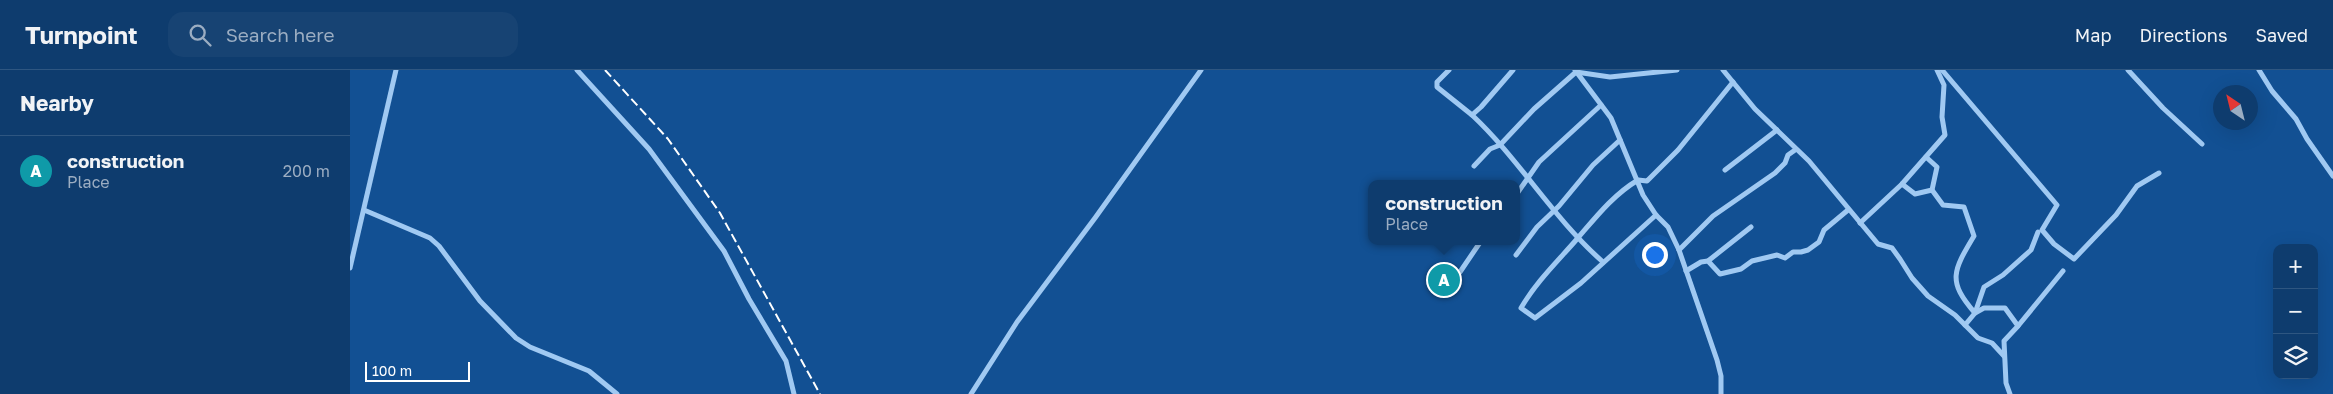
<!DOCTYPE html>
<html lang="en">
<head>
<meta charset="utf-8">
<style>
  body { margin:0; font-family:"Golos Text",sans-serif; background:#174373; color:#f1f3f6 }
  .controls { position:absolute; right:15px; bottom:15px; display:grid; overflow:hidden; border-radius:10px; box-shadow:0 5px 20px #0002 }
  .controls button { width:45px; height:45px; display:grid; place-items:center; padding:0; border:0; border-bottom:1px solid #2e5681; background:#0e3c6e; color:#f1f3f6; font:25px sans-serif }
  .compass { position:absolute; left:1863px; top:15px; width:45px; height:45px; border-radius:50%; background:#0e3c6e; box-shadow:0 5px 20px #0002; rotate:325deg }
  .scale { position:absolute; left:15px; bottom:12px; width:105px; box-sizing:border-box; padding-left:5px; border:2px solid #fff; border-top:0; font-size:14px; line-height:18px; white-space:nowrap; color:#fff; -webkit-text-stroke:4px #125093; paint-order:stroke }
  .you { position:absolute; left:1304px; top:184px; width:18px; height:18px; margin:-12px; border:4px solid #fff; border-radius:50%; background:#1a73e8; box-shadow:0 0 0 8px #1a73e833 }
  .badge { display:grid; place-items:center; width:32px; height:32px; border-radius:50%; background:#ea580c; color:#fff; font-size:16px; font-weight:700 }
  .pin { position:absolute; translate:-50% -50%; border:2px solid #fff; box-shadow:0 1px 5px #0006 }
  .popup { position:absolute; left:1018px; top:110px; width:152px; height:65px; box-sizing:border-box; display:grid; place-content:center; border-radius:10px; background:#0e3c6e; filter:drop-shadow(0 1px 4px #0005); font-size:16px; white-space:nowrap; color:#9badc2 }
  .popup b { font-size:19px; color:#f1f3f6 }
  .popup::after { content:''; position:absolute; left:50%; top:100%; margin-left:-10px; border:10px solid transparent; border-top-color:#0e3c6e }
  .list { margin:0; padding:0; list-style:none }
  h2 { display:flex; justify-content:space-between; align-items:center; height:65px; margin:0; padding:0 20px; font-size:21px }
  h2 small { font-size:16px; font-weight:400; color:#9badc2 }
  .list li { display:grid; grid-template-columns:32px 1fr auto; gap:15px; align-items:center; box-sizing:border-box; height:70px; padding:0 20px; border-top:1px solid #2e5681 }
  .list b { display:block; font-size:19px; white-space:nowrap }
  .list p { margin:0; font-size:16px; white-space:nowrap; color:#9badc2 }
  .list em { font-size:16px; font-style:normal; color:#9badc2 }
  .icon { flex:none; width:28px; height:28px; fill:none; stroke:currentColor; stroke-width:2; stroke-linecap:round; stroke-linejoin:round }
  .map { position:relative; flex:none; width:1983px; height:324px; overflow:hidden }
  header { display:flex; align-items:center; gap:30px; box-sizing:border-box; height:70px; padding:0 25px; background:#0e3c6e; border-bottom:1px solid #2e5681 }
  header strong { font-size:24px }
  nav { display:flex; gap:28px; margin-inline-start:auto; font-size:18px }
  .search { width:350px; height:45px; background:#174373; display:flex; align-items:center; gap:12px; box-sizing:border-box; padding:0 18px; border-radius:15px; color:#9badc2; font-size:19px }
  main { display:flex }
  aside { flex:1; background:#0e3c6e }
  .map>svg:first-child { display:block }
</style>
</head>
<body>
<header>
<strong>Turnpoint</strong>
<div class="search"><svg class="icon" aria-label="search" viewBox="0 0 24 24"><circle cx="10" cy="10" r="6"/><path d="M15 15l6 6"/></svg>Search here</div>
<nav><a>Map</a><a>Directions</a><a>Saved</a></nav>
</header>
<main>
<aside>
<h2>Nearby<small></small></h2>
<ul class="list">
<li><span class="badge" style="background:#0f9aa8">A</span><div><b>construction</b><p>Place</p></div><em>200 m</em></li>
</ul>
</aside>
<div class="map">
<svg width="1983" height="324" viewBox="0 0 1983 324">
  <rect width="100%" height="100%" fill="#125093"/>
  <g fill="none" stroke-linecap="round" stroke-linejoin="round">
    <g stroke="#a0c9f2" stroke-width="5">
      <path d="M227,0L299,79L374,181L399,229L436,291L444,324"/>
      <path d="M1099,0L1087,12V17L1122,45L1131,37L1163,0"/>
      <path d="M1225,0L1261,48L1293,125L1306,145L1318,157L1329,180L1367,290L1371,306V324"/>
      <path d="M1373,0L1405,39L1459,91L1528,174L1542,178L1550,189L1562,208L1578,226L1605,245L1628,268L1642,273L1654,286"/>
      <path d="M1592,0L1707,135L1692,160L1704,174L1724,189L1766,145L1787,116L1809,103"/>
      <path d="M1778,0L1813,38L1852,74"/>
      <path d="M1909,0L1922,21L1946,49L1957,69L1983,106"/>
      <path d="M1122,45C1170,90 1202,147 1253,192"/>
      <path d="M1576,87L1587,97L1582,120L1593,135L1614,137L1624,166C1603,201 1597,211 1625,243L1634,238H1655L1668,256L1654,271L1656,313L1660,324"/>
      <path d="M1124,96L1140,79L1150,75L1184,39L1226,2L1260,7L1327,0"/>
      <path d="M1375,100L1427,60"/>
      <path d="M1552,114L1565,124L1582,120"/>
      <path d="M1166,125L1189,92L1251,35"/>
      <path d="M14,140L80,168L89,176L130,231L166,268L180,277L239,301L267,324"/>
      <path d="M1306,145L1231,213L1185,248L1171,238C1186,212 1208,191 1227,169C1246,147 1263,125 1288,110L1297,111L1328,80L1383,12"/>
      <path d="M1510,153L1552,114L1595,65L1592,47L1594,15L1587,0"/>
      <path d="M1329,180L1363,146L1425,103L1435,93L1438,85L1445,80"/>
      <path d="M1166,185L1187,157L1209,136L1243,95L1270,70"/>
      <path d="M1358,191L1401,157"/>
      <path d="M0,198L46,0"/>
      <path d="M1336,201L1351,192L1358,191L1370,204L1391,199L1402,191L1427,185L1435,188L1443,182H1451L1458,180L1469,172L1474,160L1498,140"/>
      <path d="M1110,202L1131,171"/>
      <path d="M1615,255L1625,243L1634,217L1653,205L1681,180L1688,162"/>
      <path d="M1668,256L1713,201"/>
      <path d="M621,324L667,252L745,148L851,0"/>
    </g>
    <path stroke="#fff" stroke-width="2" stroke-dasharray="9 4" stroke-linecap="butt" d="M255,0L318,69L370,143L470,324"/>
  </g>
</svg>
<div class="controls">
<button>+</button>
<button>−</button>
<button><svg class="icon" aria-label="layers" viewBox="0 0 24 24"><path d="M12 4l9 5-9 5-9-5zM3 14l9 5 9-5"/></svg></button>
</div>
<svg class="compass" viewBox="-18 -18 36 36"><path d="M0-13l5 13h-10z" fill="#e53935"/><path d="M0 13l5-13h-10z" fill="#9badc2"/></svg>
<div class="scale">100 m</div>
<div class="you"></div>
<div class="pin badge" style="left:1094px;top:210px;background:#0f9aa8">A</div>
<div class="popup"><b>construction</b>Place</div>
</div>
</main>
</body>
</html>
